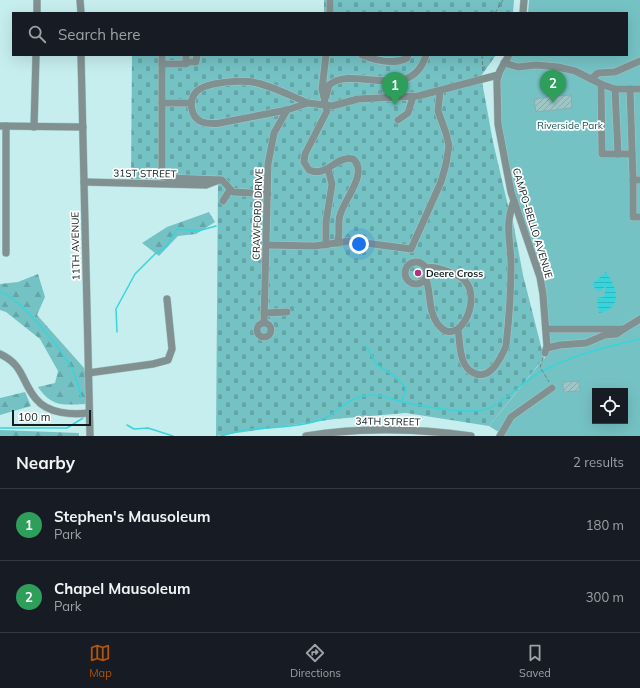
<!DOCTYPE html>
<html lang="en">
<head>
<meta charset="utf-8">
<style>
  body { margin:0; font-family:Mulish,sans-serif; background:#20242c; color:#f1f3f6 }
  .controls { position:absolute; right:12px; bottom:12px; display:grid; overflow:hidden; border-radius:0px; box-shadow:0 4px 16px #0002 }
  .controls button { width:36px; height:36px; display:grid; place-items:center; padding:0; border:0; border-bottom:1px solid #363941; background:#171b24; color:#f1f3f6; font:20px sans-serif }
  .scale { position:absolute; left:12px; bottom:10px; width:79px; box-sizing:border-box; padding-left:4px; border:2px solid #101f1f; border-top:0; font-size:11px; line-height:14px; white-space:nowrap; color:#101f1f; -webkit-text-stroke:3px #fff; paint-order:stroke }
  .you { position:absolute; left:359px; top:244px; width:14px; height:14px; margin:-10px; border:3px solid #fff; border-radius:50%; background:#1a73e8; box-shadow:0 0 0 6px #1a73e833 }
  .badge { display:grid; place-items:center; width:26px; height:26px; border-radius:50%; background:#b45309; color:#fff; font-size:13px; font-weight:700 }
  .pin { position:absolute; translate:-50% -33px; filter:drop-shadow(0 1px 2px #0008) }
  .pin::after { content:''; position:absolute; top:21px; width:14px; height:12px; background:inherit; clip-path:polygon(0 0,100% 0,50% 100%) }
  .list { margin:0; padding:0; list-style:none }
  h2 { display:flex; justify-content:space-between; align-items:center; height:52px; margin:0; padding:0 16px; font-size:17px }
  h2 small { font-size:13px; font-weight:400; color:#9ea1a6 }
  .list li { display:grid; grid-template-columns:26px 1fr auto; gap:12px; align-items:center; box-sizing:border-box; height:72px; padding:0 16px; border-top:1px solid #363941 }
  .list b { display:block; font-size:15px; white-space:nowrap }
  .list p { margin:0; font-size:13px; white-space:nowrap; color:#9ea1a6 }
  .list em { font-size:13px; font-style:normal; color:#9ea1a6 }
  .icon { flex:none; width:22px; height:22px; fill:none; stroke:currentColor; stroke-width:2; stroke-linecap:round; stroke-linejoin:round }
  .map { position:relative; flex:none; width:640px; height:436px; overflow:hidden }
  .search { position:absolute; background:#171b24; box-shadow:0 4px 16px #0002; left:12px; right:12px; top:12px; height:44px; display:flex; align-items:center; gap:10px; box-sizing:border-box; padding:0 14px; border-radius:0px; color:#9ea1a6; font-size:15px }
  .sheet { height:196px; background:#171b24 }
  nav { display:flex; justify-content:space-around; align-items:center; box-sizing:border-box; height:56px; border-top:1px solid #363941; background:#171b24; font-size:11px; color:#9ea1a6 }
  nav a { display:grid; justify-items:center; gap:2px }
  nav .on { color:#b45309 }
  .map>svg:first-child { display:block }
</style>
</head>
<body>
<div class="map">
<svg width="640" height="436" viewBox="0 0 640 436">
  <defs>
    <pattern id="forest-firs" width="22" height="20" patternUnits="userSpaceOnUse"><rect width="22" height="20" fill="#75c2c4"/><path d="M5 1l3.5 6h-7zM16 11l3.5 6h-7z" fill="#64a6a8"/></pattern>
    <pattern id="cemetery-stones" width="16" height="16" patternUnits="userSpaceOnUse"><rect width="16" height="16" fill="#75c2c4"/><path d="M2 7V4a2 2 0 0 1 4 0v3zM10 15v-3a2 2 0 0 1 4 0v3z" fill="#64a6a8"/></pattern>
    <pattern id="water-rules" width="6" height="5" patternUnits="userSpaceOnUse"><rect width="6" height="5" fill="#37d5db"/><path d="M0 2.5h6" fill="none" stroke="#30b6bc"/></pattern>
    <pattern id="building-hatch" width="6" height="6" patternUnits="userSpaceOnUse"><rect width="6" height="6" fill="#9fc6c7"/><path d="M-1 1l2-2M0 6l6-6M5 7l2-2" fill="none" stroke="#8aa"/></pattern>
  </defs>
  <rect width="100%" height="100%" fill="#c6eeef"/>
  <g fill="url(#forest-firs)">
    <path d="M209,212L215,222L196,234L178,236L159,256L142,243L167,227Z"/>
    <path d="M38,274L45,297L37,315L85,369V404C62,405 52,407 38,387L55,383L58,371L40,339L6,312L0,310V284L18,282Z"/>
    <path d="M25,392L31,406L0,415V398Z"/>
    <path d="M0,430L79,433V436H0Z"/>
  </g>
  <g fill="url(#cemetery-stones)">
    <path d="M324,0H514L513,13H324Z"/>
    <path d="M132,55H496L481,76L493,142L509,210L511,211L523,275L544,358L489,426L406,413L335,419L216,436L218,180L131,179Z"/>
  </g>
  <path fill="#75c2c4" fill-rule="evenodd" d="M529,0H640V436H505L489,426L551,350L546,303L513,192L501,137L498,81L511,55H627V13H528ZM595,391H625V421H595Z"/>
  <path fill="url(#water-rules)" d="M606,272C617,287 624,308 599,313L597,298L604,297L606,286L598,292L592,284Z"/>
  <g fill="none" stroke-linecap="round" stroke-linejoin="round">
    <g stroke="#37d5db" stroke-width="1.5">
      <path d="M0,292C21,298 67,355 75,376C78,383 79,390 81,397"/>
      <path d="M117,332L116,309L135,274L155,254L166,247L177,229L198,231L216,226"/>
      <path d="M366,346L377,365L393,375L406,388L402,401"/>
      <path d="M127,425L134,429L148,428L173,436"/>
      <path d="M0,428H67L83,418"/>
      <path d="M221,436C229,434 237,431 245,430C270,427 296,428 320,420C342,412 346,395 374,395C384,395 393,400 403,402C426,407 465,415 487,409C497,407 524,382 534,376C562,358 608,346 640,339"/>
    </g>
  </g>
  <g fill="url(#building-hatch)" stroke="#88aeaf">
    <path d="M556,92V96L571,95L572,108L536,112L534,99L548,97V93Z"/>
    <path d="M579,381L580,391L564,392L562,382Z"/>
  </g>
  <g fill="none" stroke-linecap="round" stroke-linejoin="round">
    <g stroke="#a5c9ca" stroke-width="8">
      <g id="minor">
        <path d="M80,0L81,13"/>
        <path d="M330,0V13"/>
        <path d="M37,13V0"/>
        <path d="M523,13L524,0"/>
        <path d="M81,55L90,436"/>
        <path d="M162,55V176L170,178L222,180L233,192L268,194"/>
        <path d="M326,55L322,89L327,111L305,154L304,162L309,170C327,178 336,155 353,159C369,172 344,200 340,215C337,224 341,234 337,243"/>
        <path d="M362,55C377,61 393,65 407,58L408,55"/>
        <path d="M509,55L500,71L497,80L498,124L511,192L540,277L543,294L547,346L545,353"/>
        <path d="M186,62H196L197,55"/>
        <path d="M504,63L518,67L536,65L558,67L575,71L601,84L615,89H640"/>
        <path d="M162,64H186V55"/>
        <path d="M591,79L598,73L615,72L640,61"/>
        <path d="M601,84L602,154H632"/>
        <path d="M615,89L618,154"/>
        <path d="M630,89L633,180"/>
        <path d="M326,97L329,85C354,64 411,105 426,55"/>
        <path d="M162,103H191"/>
        <path d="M308,103C291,96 274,87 257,83C244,79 207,82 197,91C188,100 190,117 202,122C208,124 213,124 220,123L287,110L308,103L332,106L358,99L418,96L498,75"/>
        <path d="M398,120L408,113L413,97"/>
        <path d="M0,126L83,127"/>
        <path d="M6,126V253"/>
        <path d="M34,127L36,55"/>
        <path d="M640,180H633V217H640"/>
        <path d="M84,182L206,185L219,180"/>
        <path d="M223,201L230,190"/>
        <path d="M267,245L315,246L350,241L411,249L441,182L446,164L449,146L446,133L438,111L440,91"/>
        <path d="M326,245V222L332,184L328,169"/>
        <circle cx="416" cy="273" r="11"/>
        <path d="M426,268C434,266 442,269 449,272C455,274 461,276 465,281C483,300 457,352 437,323C428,310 431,293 426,279"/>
        <path d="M264,313L287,312"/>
        <path d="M264,323L268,164L274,133L287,110"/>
        <circle cx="264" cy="330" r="7"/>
        <path d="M546,329H624L640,319"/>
        <path d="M458,330C460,340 459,353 464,363C466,367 468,370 472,372C489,383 501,358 506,346C509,319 511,292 511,265C511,241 504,225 514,201"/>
        <path d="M547,348L560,345L586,343L605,335L617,334L624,329"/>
        <path d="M0,354C24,365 21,381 36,399C48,414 73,415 89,413"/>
        <path d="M88,373L153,364L168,360L172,349L167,299"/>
        <path d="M306,436C361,427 415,428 471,436"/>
        <path d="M500,436L511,417L552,388"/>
      </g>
    </g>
    <g stroke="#6b8687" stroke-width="1" stroke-dasharray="4 2" stroke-linecap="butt">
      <path d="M495,13L503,0"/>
      <path d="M482,55L483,72"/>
      <path d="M543,358L540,367L549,382"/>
    </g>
    <use href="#minor" stroke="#819191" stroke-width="7"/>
  </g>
  <circle fill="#b2327e" stroke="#fff" stroke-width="1.5" cx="418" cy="273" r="4"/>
  <g text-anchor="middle" stroke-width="3.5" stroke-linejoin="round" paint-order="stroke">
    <g font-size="10" fill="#155557" stroke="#fff">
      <text x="570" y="129">Riverside Park</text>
    </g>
    <g font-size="10" fill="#101f1f" stroke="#fff">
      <text transform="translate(145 173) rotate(1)" y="4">31ST STREET</text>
      <text transform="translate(257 214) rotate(-88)" y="4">CRAWFORD DRIVE</text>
      <text transform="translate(533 223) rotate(73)" y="4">CAMPO-BELLO AVENUE</text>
      <text transform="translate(75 246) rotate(-91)" y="4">11TH AVENUE</text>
      <text transform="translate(388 421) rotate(1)" y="4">34TH STREET</text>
    </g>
    <g font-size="10" font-weight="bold" fill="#101f1f" stroke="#fff" text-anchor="start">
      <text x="426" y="277">Deere Cross</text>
    </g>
  </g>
</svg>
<div class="controls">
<button><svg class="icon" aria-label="locate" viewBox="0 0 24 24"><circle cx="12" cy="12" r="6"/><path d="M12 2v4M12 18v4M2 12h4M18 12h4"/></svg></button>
</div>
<div class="scale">100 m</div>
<div class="you"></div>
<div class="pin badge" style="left:395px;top:105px;background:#2e9e5b">1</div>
<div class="pin badge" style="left:553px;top:103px;background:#2e9e5b">2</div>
<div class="search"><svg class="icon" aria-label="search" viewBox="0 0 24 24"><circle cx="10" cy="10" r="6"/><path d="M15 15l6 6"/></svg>Search here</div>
</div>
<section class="sheet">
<h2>Nearby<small>2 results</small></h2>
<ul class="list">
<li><span class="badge" style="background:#2e9e5b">1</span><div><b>Stephen's Mausoleum</b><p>Park</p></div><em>180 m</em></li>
<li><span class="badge" style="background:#2e9e5b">2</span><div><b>Chapel Mausoleum</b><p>Park</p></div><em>300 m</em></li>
</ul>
</section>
<nav>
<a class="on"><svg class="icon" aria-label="map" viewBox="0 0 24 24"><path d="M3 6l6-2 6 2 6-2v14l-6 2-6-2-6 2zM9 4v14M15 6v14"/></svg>Map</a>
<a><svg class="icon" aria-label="directions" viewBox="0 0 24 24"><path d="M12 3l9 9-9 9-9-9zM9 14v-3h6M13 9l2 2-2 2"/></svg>Directions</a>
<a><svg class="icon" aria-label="saved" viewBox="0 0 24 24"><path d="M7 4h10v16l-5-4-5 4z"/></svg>Saved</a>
</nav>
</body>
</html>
